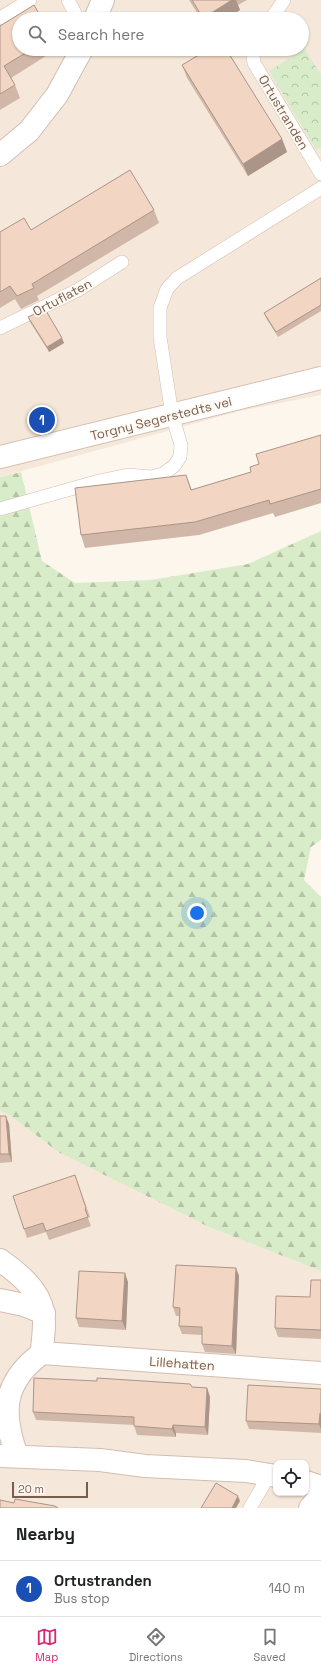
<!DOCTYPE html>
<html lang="en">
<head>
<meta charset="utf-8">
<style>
  body { margin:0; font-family:"Space Grotesk",sans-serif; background:#f2f2f2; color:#202124 }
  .controls { position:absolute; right:12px; bottom:12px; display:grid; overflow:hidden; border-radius:8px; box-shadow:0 1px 3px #0004 }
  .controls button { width:36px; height:36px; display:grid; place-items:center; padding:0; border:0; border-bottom:1px solid #e0e0e0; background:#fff; color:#202124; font:20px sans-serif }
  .scale { position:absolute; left:12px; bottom:10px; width:76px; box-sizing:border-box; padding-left:4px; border:2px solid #7a5c4d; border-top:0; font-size:11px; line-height:14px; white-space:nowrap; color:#7a5c4d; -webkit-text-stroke:3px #fffaf3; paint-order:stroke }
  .you { position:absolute; left:197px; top:913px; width:14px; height:14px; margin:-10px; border:3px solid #fff; border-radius:50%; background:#1a73e8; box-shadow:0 0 0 6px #1a73e833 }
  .badge { display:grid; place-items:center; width:26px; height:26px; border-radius:50%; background:#db2777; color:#fff; font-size:13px; font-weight:700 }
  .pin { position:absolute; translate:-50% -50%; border:2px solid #fff; box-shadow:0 1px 4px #0006 }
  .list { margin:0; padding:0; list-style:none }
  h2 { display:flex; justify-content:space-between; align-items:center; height:52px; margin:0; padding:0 16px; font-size:17px }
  h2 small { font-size:13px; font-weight:400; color:#757577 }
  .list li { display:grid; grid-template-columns:26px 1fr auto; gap:12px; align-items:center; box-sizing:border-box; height:56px; padding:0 16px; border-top:1px solid #e0e0e0 }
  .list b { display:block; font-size:15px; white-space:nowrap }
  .list p { margin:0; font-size:13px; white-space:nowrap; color:#757577 }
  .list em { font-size:13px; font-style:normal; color:#757577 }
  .icon { flex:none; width:22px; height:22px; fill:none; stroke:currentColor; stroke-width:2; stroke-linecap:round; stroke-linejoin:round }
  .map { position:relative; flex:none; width:321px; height:1508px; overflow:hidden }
  .search { position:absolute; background:#fff; box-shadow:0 1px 3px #0004; left:12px; right:12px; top:12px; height:44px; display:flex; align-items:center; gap:10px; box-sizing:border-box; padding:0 14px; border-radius:22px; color:#757577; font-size:15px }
  .sheet { height:108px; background:#fff }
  nav { display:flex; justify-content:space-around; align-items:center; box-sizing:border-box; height:56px; border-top:1px solid #e0e0e0; background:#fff; font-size:11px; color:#757577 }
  nav a { display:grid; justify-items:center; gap:2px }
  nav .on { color:#db2777 }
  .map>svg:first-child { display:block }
</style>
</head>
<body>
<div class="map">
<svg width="321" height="1508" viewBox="0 0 321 1508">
  <defs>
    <pattern id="forest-firs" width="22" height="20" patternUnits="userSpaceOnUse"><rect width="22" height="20" fill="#d8ecc9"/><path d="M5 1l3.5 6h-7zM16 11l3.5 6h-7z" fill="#b4c2a5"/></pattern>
    <pattern id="park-crowns" width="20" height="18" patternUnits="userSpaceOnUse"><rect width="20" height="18" fill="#d8ecc9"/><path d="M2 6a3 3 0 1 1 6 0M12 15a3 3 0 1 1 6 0" fill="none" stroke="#b4c2a5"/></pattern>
  </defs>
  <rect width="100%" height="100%" fill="#fdf6ec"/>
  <g fill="#f5e8da" fill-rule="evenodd">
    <path d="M0,0H321V395L240,411L0,477ZM19,19H302V49H19Z"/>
    <path d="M0,1111L11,1116L58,1152L211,1228L321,1271V1508H0ZM276,1463H306V1493H276Z"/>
  </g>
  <path fill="url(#forest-firs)" d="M21,472L42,561L75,583L151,580L248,564L321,531V840L311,847L304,880L321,897V1271L211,1228L58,1152L11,1116L0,1111V477Z"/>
  <path fill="url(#park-crowns)" d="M305,49L321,75V147L316,150L269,71Z"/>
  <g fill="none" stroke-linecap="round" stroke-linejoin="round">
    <g stroke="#d1beb0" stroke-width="14">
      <g id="lane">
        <path d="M68,0L78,19"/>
        <path d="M0,18L30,0"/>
        <path d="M271,19L284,0"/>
        <path d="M252,49L254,63L321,174"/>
        <path d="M0,328L78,290L122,262"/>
        <path d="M0,509L99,481L128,475L151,477L163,474L174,466L180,457L181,445L172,415L160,337V308L167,289L177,278L190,270L321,188"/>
        <path d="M250,1508L269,1475"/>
      </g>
    </g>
    <g stroke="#d1beb0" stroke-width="24">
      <g id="street">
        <path d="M95,19L103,0"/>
        <path d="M0,155L29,131L57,95L82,49"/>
        <path d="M0,1260C18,1273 39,1289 43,1312C46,1326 42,1340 42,1353"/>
        <path d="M0,1300L24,1305L44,1313"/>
        <path d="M0,1456L100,1460L145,1466L246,1471L276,1476"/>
        <path d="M17,1456C1,1412 3,1382 42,1353L321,1373"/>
        <path d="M306,1482L321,1487"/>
      </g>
    </g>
    <g stroke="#d6c0b0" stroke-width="24">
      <g id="secondary">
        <path d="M0,457L321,378"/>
        <path d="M310,1508L321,1495"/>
      </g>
    </g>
    <use href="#lane" stroke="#fff" stroke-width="13"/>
    <use href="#street" stroke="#fff" stroke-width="22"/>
    <use href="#secondary" stroke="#fff" stroke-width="22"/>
  </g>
  <g fill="#d1b7a8">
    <path d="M189,0H247L238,5L240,10L226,19H201Z"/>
    <path d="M0,26L19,49H57L11,78L15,85L20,98L0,110Z"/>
    <path d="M182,65L282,139L287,152L248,176L187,78Z"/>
    <path d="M154,210L159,223L37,296L39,300L21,309L15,299L0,308V232L31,230Z"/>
    <path d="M321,278V311L278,337L266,318L264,313Z"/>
    <path d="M28,317L64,343L49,352L30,322Z"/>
    <path d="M321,435V503L275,517L273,513L199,535L85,548L81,535L192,490L251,472L259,464Z"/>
    <path d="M0,1116L9,1124L12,1162L0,1163Z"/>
    <path d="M75,1175L90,1217L88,1218L91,1226L49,1240L46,1232L27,1238L24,1229Z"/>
    <path d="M236,1268L239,1276L236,1354L205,1352L202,1344V1335L182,1334L179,1326L180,1316H176L173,1307Z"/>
    <path d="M321,1280V1339L278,1337L275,1328L310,1297Z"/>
    <path d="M128,1282L126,1330L79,1327L76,1318Z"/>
    <path d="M192,1387L207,1388L210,1397L208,1435L176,1433V1437L137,1435L134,1425L36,1420L33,1412Z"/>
    <path d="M321,1389V1433L249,1429L246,1421Z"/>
  </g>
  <g fill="#aa9588">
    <path d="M232,0H236L240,10L226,19H204L203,18Z"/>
    <path d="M282,139L287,152L248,176L243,164Z"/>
    <path d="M62,338L64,343L49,352L47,347Z"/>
    <path d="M186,475L191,488L196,503L191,490Z"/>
    <path d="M6,1116L9,1124L12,1162L9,1154Z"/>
    <path d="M236,1268L239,1276L236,1354L232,1346Z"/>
    <path d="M125,1273L128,1282L126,1330L122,1321Z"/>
    <path d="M207,1388L210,1397L208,1435L205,1427Z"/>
    <path d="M320,1413L321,1416V1429L319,1424Z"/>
    <path d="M173,1425L176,1433V1437L172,1429Z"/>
    <path d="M238,1496L240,1501L236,1508H232Z"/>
  </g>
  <g fill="#f3d5c3" stroke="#aa9588">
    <path d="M192,0H232L203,18Z"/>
    <path d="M34,5L42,19H19V49H32L4,66L15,85L0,94V26Z"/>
    <path d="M209,49H226L282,139L243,164L182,65Z"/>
    <path d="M130,170L154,210L32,284L34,288L17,296L10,286L0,292V232L24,218L31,230Z"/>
    <path d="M321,278V305L276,332L264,313Z"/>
    <path d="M45,309L62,338L47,347L28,317Z"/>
    <path d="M321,435V489L270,504L269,500L195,522L81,535L75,488L186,475L191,490L251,472L250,467L259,464L256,454Z"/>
    <path d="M0,1116H6L9,1154H0Z"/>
    <path d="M75,1175L86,1208L85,1209L88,1217L46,1231L43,1223L24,1229L13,1196Z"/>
    <path d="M176,1265L236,1268L232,1346L202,1344V1327L179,1326L180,1308L173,1307Z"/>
    <path d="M79,1271L125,1273L122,1321L76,1318Z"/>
    <path d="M311,1280H321V1330L275,1328L276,1296L310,1297Z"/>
    <path d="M34,1378L97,1381V1378L190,1384L192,1387L207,1388L205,1427L173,1425L172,1429L134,1426V1417L33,1412Z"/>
    <path d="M248,1385L321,1389V1414L320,1413L319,1424L246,1421Z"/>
    <path d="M216,1483L238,1496L232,1508H201Z"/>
    <path d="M15,1499L55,1506L58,1508H0V1500L14,1503Z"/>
  </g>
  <g text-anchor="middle" stroke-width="3.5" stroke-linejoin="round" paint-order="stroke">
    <g font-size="13" fill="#7a5c4d" stroke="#fffaf3">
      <text transform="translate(284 112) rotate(59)" y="5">Ortustranden</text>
      <text transform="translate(62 297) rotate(-28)" y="5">Ortuflaten</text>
      <text transform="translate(161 418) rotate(-14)" y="5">Torgny Segerstedts vei</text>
      <text transform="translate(182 1363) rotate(4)" y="5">Lillehatten</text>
    </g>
  </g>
</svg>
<div class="controls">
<button><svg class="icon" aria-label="locate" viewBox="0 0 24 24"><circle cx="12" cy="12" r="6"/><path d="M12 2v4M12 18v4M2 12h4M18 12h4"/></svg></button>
</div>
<div class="scale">20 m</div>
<div class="you"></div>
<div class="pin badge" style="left:42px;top:420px;background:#1a4fb4">1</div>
<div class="search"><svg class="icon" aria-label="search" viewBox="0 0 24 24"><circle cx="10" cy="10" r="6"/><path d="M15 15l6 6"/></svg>Search here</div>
</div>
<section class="sheet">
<h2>Nearby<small></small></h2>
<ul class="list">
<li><span class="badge" style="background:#1a4fb4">1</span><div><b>Ortustranden</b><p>Bus stop</p></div><em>140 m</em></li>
</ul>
</section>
<nav>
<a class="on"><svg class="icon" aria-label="map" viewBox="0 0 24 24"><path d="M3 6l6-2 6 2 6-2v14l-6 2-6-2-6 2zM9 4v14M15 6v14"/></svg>Map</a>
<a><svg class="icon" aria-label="directions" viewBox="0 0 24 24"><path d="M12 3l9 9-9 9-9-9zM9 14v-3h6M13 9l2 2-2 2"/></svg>Directions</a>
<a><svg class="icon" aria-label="saved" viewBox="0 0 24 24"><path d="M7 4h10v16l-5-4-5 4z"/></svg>Saved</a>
</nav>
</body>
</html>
